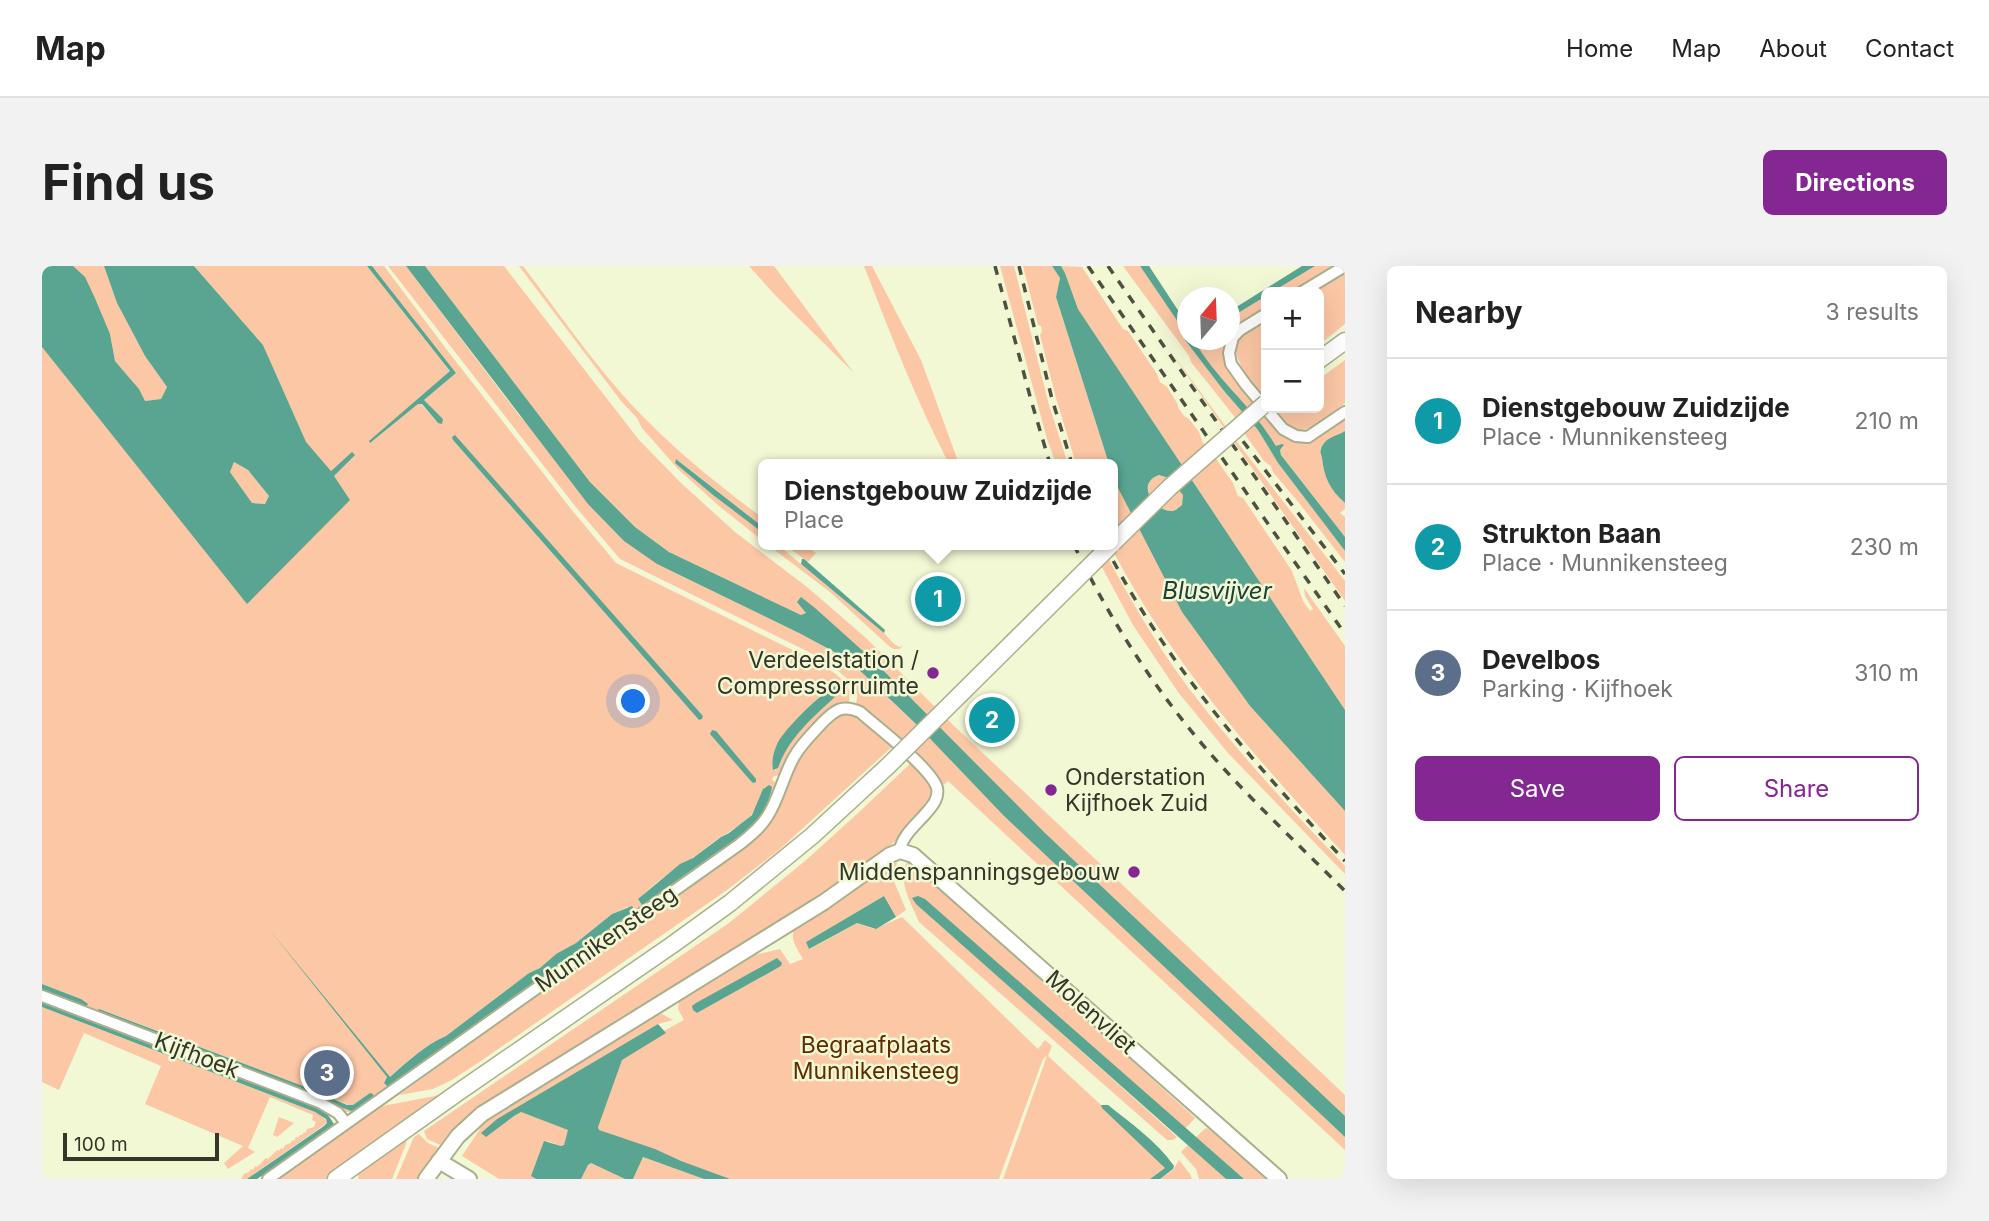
<!DOCTYPE html>
<html lang="en">
<head>
<meta charset="utf-8">
<style>
  body { margin:0; font-family:Inter,sans-serif; background:#f2f2f2; color:#222 }
  .controls { position:absolute; right:21px; top:21px; display:grid; overflow:hidden; border-radius:10px; box-shadow:0 7px 28px #0002 }
  .controls button { width:63px; height:63px; display:grid; place-items:center; padding:0; border:0; border-bottom:2px solid #e0e0e0; background:#fff; color:#222; font:35px sans-serif }
  .compass { position:absolute; left:1135px; top:21px; width:63px; height:63px; border-radius:50%; background:#fff; box-shadow:0 7px 28px #0002; rotate:19deg }
  .scale { position:absolute; left:21px; bottom:18px; width:156px; box-sizing:border-box; padding-left:7px; border:4px solid #343629; border-top:0; font-size:19px; line-height:24px; white-space:nowrap; color:#343629; -webkit-text-stroke:5px #f2f7d4; paint-order:stroke }
  .you { position:absolute; left:592px; top:436px; width:24px; height:24px; margin:-18px; border:5px solid #fff; border-radius:50%; background:#1a73e8; box-shadow:0 0 0 10px #1a73e833 }
  .badge { display:grid; place-items:center; width:46px; height:46px; border-radius:50%; background:#852792; color:#fff; font-size:23px; font-weight:700 }
  .pin { position:absolute; translate:-50% -50%; border:4px solid #fff; box-shadow:0 2px 7px #0006 }
  .popup { position:absolute; left:716px; top:193px; width:360px; height:91px; box-sizing:border-box; display:grid; place-content:center; border-radius:10px; background:#fff; filter:drop-shadow(0 2px 5px #0005); font-size:23px; white-space:nowrap; color:#767676 }
  .popup b { font-size:26px; color:#222 }
  .popup::after { content:''; position:absolute; left:50%; top:100%; margin-left:-14px; border:14px solid transparent; border-top-color:#fff }
  .list { margin:0; padding:0; list-style:none }
  h2 { display:flex; justify-content:space-between; align-items:center; height:91px; margin:0; padding:0 28px; font-size:30px }
  h2 small { font-size:23px; font-weight:400; color:#767676 }
  .list li { display:grid; grid-template-columns:46px 1fr auto; gap:21px; align-items:center; box-sizing:border-box; height:126px; padding:0 28px; border-top:2px solid #e0e0e0 }
  .list b { display:block; font-size:26px; white-space:nowrap }
  .list p { margin:0; font-size:23px; white-space:nowrap; color:#767676 }
  .list em { font-size:23px; font-style:normal; color:#767676 }
  .actions { display:flex; gap:14px; padding:21px 28px }
  .actions a { flex:1; padding:16px 0; border:2px solid #852792; border-radius:10px; text-align:center; font-size:24px; color:#852792 }
  .actions .main { background:#852792; color:#fff }
  .map { position:relative; flex:none; width:1303px; height:913px; overflow:hidden; border-radius:10px }
  header { display:flex; align-items:center; gap:42px; box-sizing:border-box; height:98px; padding:0 35px; background:#fff; border-bottom:2px solid #e0e0e0 }
  header strong { font-size:33px }
  nav { display:flex; gap:38px; margin-inline-start:auto; font-size:24px }
  .intro { display:flex; align-items:center; justify-content:space-between; box-sizing:border-box; height:168px; padding:0 42px }
  h1 { margin:0; font-size:49px }
  .button { padding:18px 32px; border-radius:10px; background:#852792; color:#fff; font-size:24px; font-weight:700 }
  main { display:flex; gap:42px; padding:0 42px }
  aside { flex:1; background:#fff; border-radius:10px; box-shadow:0 7px 28px #0002 }
  .map>svg:first-child { display:block }
</style>
</head>
<body>
<header>
<strong>Map</strong>
<nav><a>Home</a><a>Map</a><a>About</a><a>Contact</a></nav>
</header>
<div class="intro"><h1>Find us</h1><a class="button">Directions</a></div>
<main>
<div class="map">
<svg width="1303" height="913" viewBox="0 0 1303 913">
  <rect width="100%" height="100%" fill="#f2f7d4"/>
  <g fill="#fcc7a5" fill-rule="evenodd">
    <path d="M31,0H62L75,37L103,90L125,121L119,133L102,135L97,123L73,95L68,68Z"/>
    <path d="M152,0H325L408,105L328,177L376,138H379L396,157L401,153L382,134L414,107L330,0H342L408,88L529,243L574,297L775,396C785,402 805,413 807,425C808,429 807,433 807,438L800,439L740,509L732,510L730,513L736,520L714,561L316,846H302L0,727V724L44,741L39,733L0,718V81L205,337L291,210L310,187L289,205L264,177L221,79ZM413,170L661,450L660,453L657,454L411,174ZM798,419L800,421L797,427C783,440 764,455 752,469C744,480 741,493 734,504L731,503L730,500L737,474L745,465L781,427L790,420ZM723,520L729,528L718,553L598,632C613,616 632,603 650,592C660,586 668,578 677,572C688,565 699,559 708,550C716,542 717,530 723,520ZM585,641L593,643L591,647L348,820L342,817L345,811L228,664L346,811H348C365,796 383,778 404,770L487,707L498,702L514,688L534,677L570,648ZM58,743L266,822L306,839H311L328,827L309,845Z"/>
    <path d="M346,0H364L476,148L615,298L757,367L798,389L811,398L874,458L962,550L1303,871V884L906,515L899,521L814,439C814,435 816,431 815,428C813,415 789,400 779,392L578,293L533,240Z"/>
    <path d="M383,0H462L597,174L639,217L693,266L765,321L824,372L909,457L1303,829V850L1002,566L831,394L757,340L764,346L762,349H759L627,286L593,261L548,216Z"/>
    <path d="M477,0H481C516,46 549,94 587,136C628,180 673,217 721,252V261L636,194L632,195L671,229L721,267V275L677,240L636,203L600,162L595,152L579,135Z"/>
    <path d="M707,0H732L812,107L734,30Z"/>
    <path d="M822,0H830L879,94L917,198H907C874,134 848,67 822,0Z"/>
    <path d="M958,0H972L1007,139L1026,198H1014L1005,173Z"/>
    <path d="M981,0H1010L1018,12L1014,31L1067,198H1034L1014,132L998,69L1000,65L999,60L996,59Z"/>
    <path d="M1019,0L1040,1L1081,63L1086,65L1115,108L1118,116L1125,121L1135,137L1137,143L1142,150L1147,153L1157,166L1161,177L1166,181L1191,217L1196,230L1201,232L1250,305L1261,335L1268,345L1271,343L1263,330L1262,322L1303,380V444L1036,43L1023,7Z"/>
    <path d="M1081,0H1098L1134,53L1143,74L1182,125L1216,164L1236,197L1303,285V296L1257,237L1231,206L1229,200L1222,195L1195,157L1192,150L1149,96L1147,90Z"/>
    <path d="M1273,0H1297L1255,26H1230Z"/>
    <path d="M1303,3V58L1277,79V26H1265Z"/>
    <path d="M1224,30V45L1202,59L1186,84C1200,108 1225,162 1249,173L1303,150V165C1295,170 1284,172 1279,181C1277,185 1279,187 1280,192C1282,211 1289,224 1303,237V243L1298,247L1303,251V271L1239,189L1238,184L1242,180H1234L1232,177C1210,140 1173,112 1152,74H1188V52Z"/>
    <path d="M1224,51V121L1218,126C1207,111 1182,85 1201,68C1208,61 1217,57 1224,51Z"/>
    <path d="M1124,79L1195,176L1303,315V335Z"/>
    <path d="M1303,94V137C1277,155 1258,182 1233,146L1238,142H1277V113Z"/>
    <path d="M192,196L206,204L227,230L223,238L210,237L188,206Z"/>
    <path d="M1117,209C1128,209 1136,220 1141,229L1140,239C1137,241 1134,245 1130,245C1115,246 1092,218 1117,209Z"/>
    <path d="M1071,211L1140,346L1208,440L1303,545V589C1215,493 1128,396 1068,279H1071Z"/>
    <path d="M726,279H736L842,367L851,377L857,381L860,380L858,383H852L848,381L788,326Z"/>
    <path d="M743,279H762L774,287L766,296Z"/>
    <path d="M1048,279H1059C1085,328 1112,375 1145,420C1193,483 1248,543 1303,600V608L1186,487L1136,426L1091,359Z"/>
    <path d="M809,447L830,460L852,479L738,583L685,624L436,797L408,815L391,823L357,829L699,581L749,506L761,485L800,448Z"/>
    <path d="M870,496L886,513L889,522L888,531L861,568L826,599L684,691L401,880L385,873L382,865L687,657L763,595L814,549Z"/>
    <path d="M866,594H869L1153,852L1143,863L1034,767L870,633L1135,871L1131,874H1125L877,656C869,636 854,614 866,594Z"/>
    <path d="M851,596L855,597L851,613L864,644L854,651L842,630L764,676L768,683L815,657L832,663L860,651L996,783L1003,774L1010,780L1006,790L1059,839L1061,842L1109,887L1123,902L1108,913H961L1005,790L1001,793L957,913H684L551,866L574,791L642,754L636,743L637,735L713,689L738,683L748,698L761,693C755,682 747,674 753,661ZM735,692L740,697L739,700L655,747L650,740Z"/>
    <path d="M0,741L273,846L281,850L285,857L205,913H199L202,908L207,906L209,903L211,904L213,900L215,901L224,892L226,893L235,884L237,885L239,882L241,883L243,879L249,877L250,874L252,875L254,871L256,872L258,869H260L262,866L264,867L265,863L272,861L274,856L270,854L271,849L228,831L206,882L213,886L186,903L182,897L201,880L103,838L119,800L42,767L17,824L0,816Z"/>
    <path d="M620,748L631,754L616,758L455,853L440,867L479,846L527,864L522,879L519,880L505,875L489,910L494,913H457L420,890L444,854L614,749Z"/>
    <path d="M413,821L284,913H231L274,881H280L293,873L304,861L330,842L393,830Z"/>
    <path d="M237,851L252,857L235,871L231,869Z"/>
    <path d="M1164,862L1169,864L1224,913H1202L1154,871Z"/>
    <path d="M377,868L386,877L399,883L378,913H354L372,871Z"/>
    <path d="M365,869L364,878L350,913H316L317,905Z"/>
    <path d="M1146,879L1184,913H1157L1154,903L1139,886Z"/>
    <path d="M601,891L662,913H591Z"/>
    <path d="M1137,894L1148,908L1150,913H1118L1131,904Z"/>
    <path d="M549,897L583,913H539L546,899Z"/>
  </g>
  <g fill="#59a591" fill-rule="evenodd">
    <path d="M0,0H31L43,11L52,30L68,68L73,95L97,123L103,135L119,133L125,121L103,90L75,37L62,0H152L221,79L264,176L289,205L310,186L313,189L292,210L308,234L205,338L0,81ZM192,196L206,204L227,230L223,238L210,237L188,206Z"/>
    <path d="M325,0H330L414,107L382,134L401,153L400,158L396,157L380,138H376L328,177L327,175L408,105Z"/>
    <path d="M364,0H383L548,216L593,261L627,286L759,349L764,347L755,336L759,331L773,342L831,394L1002,566L1303,850V871L962,550L874,458L811,398L798,389L757,367L615,298L582,275L546,238Z"/>
    <path d="M1010,0H1019L1023,7L1036,43L1303,444V545L1208,440L1140,346L1072,214L1071,198H1067L1014,31L1018,12ZM1117,209L1127,212L1141,229L1140,239C1137,241 1134,245 1130,245C1114,246 1092,218 1117,209Z"/>
    <path d="M1098,0H1107L1145,58L1146,74H1152C1173,112 1210,140 1232,177L1234,180L1240,178L1242,179L1238,184L1239,189L1303,271V285L1236,197L1216,164L1182,125L1143,74L1134,53Z"/>
    <path d="M1260,0H1273L1230,26H1224V30L1188,52V45Z"/>
    <path d="M1303,165V237C1288,224 1282,211 1280,192C1279,187 1277,186 1280,180C1285,171 1295,170 1303,165Z"/>
    <path d="M413,169L661,450L660,453L657,454L411,174L410,171Z"/>
    <path d="M634,193L721,261V267L671,229L633,197Z"/>
    <path d="M760,293H762L843,364L842,367L759,298Z"/>
    <path d="M798,418L801,421L797,427C772,451 748,469 736,502L731,504C729,494 732,485 736,476C744,462 783,422 798,418Z"/>
    <path d="M670,464L674,465L714,513V516L711,517L708,514L668,468Z"/>
    <path d="M727,519L730,521C728,535 721,549 711,561L600,639L596,633L638,598L651,592L679,571L687,567L710,549L721,523Z"/>
    <path d="M842,630L854,651L834,663L815,657L767,683L764,676Z"/>
    <path d="M876,630L883,633L1202,913H1184L874,638L870,632Z"/>
    <path d="M590,640L593,644L592,647L346,821L342,817L345,811L227,663L348,811C364,797 384,778 404,770L487,707L498,702L514,688L534,677L570,648Z"/>
    <path d="M735,692L740,697L739,700L655,747L651,744L650,740L654,737Z"/>
    <path d="M0,718L39,733L46,738L44,741L0,724Z"/>
    <path d="M0,736L273,840L286,849L292,858L286,864L215,913H205L282,860L285,857L284,853L273,846L0,741Z"/>
    <path d="M57,743L266,822L305,839H311L328,827L331,828L332,831L320,841L309,845L57,747L56,744Z"/>
    <path d="M616,758L624,767L580,794L556,861L557,864L613,883L639,895L688,913H662L601,891L591,913H583L549,897L546,899L539,913H494L489,910L502,875L519,880L522,879L526,864L479,846L472,850L444,871L439,867L455,853Z"/>
    <path d="M1059,839H1066C1088,857 1115,875 1132,900L1131,903L1118,913H1108L1123,902L1060,842Z"/>
  </g>
  <g fill="none" stroke-linecap="round" stroke-linejoin="round">
    <g stroke="#aaaf8d" stroke-width="14">
      <g id="minor">
        <path d="M1260,26L1303,0"/>
        <path d="M1224,48L1198,64L1191,71L1187,87L1189,98L1204,119L1241,163L1254,170L1266,171L1303,146"/>
        <path d="M0,730L277,836L296,847L304,857"/>
        <path d="M226,913L698,578C708,570 718,562 725,551C737,533 741,510 752,491C759,478 770,468 780,457C793,444 800,438 818,446C835,461 890,503 895,522C897,532 891,539 885,546C876,557 859,570 858,585"/>
      </g>
    </g>
    <g stroke="#aaaf8d" stroke-width="18">
      <g id="tertiary">
        <path d="M397,895L427,913"/>
        <path d="M384,913L416,870L440,848L782,636L848,589L858,585L871,589L1237,913"/>
      </g>
    </g>
    <g stroke="#aaaf8d" stroke-width="19">
      <g id="secondary">
        <path d="M1277,94L1303,75"/>
        <path d="M294,913L418,825L630,679L688,637L770,570L847,499"/>
      </g>
    </g>
    <use href="#minor" stroke="#fff" stroke-width="10"/>
    <use href="#tertiary" stroke="#fff" stroke-width="14"/>
    <use href="#secondary" stroke="#fff" stroke-width="16"/>
    <g stroke="#4e5040" stroke-width="3.5" stroke-dasharray="9 9" stroke-linecap="butt">
      <path d="M953,0L989,134L1008,198"/>
      <path d="M977,0L1010,133L1030,198"/>
      <path d="M1046,0L1303,368"/>
      <path d="M1066,0L1303,340"/>
      <path d="M1190,161L1303,308"/>
      <path d="M1032,279C1065,348 1106,413 1155,472C1200,526 1253,575 1303,625"/>
      <path d="M1063,279C1123,398 1213,498 1303,595"/>
    </g>
    <g stroke="#aaaf8d" stroke-width="19" stroke-linecap="butt">
      <g id="secondary-bridge">
        <path d="M1071,277L1128,221L1224,137"/>
        <path d="M847,499L1069,279"/>
      </g>
    </g>
    <use href="#secondary-bridge" stroke="#fff" stroke-width="16"/>
  </g>
  <g fill="#852792" stroke="#f2f7d4" stroke-width="2.5">
    <circle cx="891" cy="407" r="7"/>
    <circle cx="1009" cy="524" r="7"/>
    <circle cx="1092" cy="606" r="7"/>
  </g>
  <g text-anchor="middle" stroke-width="5" stroke-linejoin="round" paint-order="stroke">
    <g font-size="23" fill="#343629" stroke="#f2f7d4" text-anchor="end">
      <text x="877" y="402">Verdeelstation /<tspan x="877" dy="26">Compressorruimte</tspan></text>
      <text x="1023" y="519" text-anchor="start">Onderstation<tspan x="1023" dy="26">Kijfhoek Zuid</tspan></text>
      <text x="1078" y="614">Middenspanningsgebouw</text>
    </g>
    <g font-size="23" fill="#343629" stroke="#f2f7d4">
      <text transform="translate(564 673) rotate(-35)" y="8">Munnikensteeg</text>
      <text transform="translate(1049 746) rotate(42)" y="8">Molenvliet</text>
      <text transform="translate(155 789) rotate(21)" y="8">Kijfhoek</text>
    </g>
    <g font-size="23" fill="#5f2c00" stroke="#f2f7d4">
      <text x="834" y="787">Begraafplaats<tspan x="834" dy="26">Munnikensteeg</tspan></text>
    </g>
    <g font-size="24" font-style="italic" fill="#1d4137" stroke="#f2f7d4">
      <text x="1175" y="333">Blusvijver</text>
    </g>
  </g>
</svg>
<div class="controls">
<button>+</button>
<button>−</button>
</div>
<svg class="compass" viewBox="-18 -18 36 36"><path d="M0-13l5 13h-10z" fill="#e53935"/><path d="M0 13l5-13h-10z" fill="#767676"/></svg>
<div class="scale">100 m</div>
<div class="you"></div>
<div class="pin badge" style="left:896px;top:333px;background:#0f9aa8">1</div>
<div class="popup"><b>Dienstgebouw Zuidzijde</b>Place</div>
<div class="pin badge" style="left:950px;top:454px;background:#0f9aa8">2</div>
<div class="pin badge" style="left:285px;top:807px;background:#5c6f8a">3</div>
</div>
<aside>
<h2>Nearby<small>3 results</small></h2>
<ul class="list">
<li><span class="badge" style="background:#0f9aa8">1</span><div><b>Dienstgebouw Zuidzijde</b><p>Place · Munnikensteeg</p></div><em>210 m</em></li>
<li><span class="badge" style="background:#0f9aa8">2</span><div><b>Strukton Baan</b><p>Place · Munnikensteeg</p></div><em>230 m</em></li>
<li><span class="badge" style="background:#5c6f8a">3</span><div><b>Develbos</b><p>Parking · Kijfhoek</p></div><em>310 m</em></li>
</ul>
<div class="actions"><a class="main">Save</a><a>Share</a></div>
</aside>
</main>
</body>
</html>
